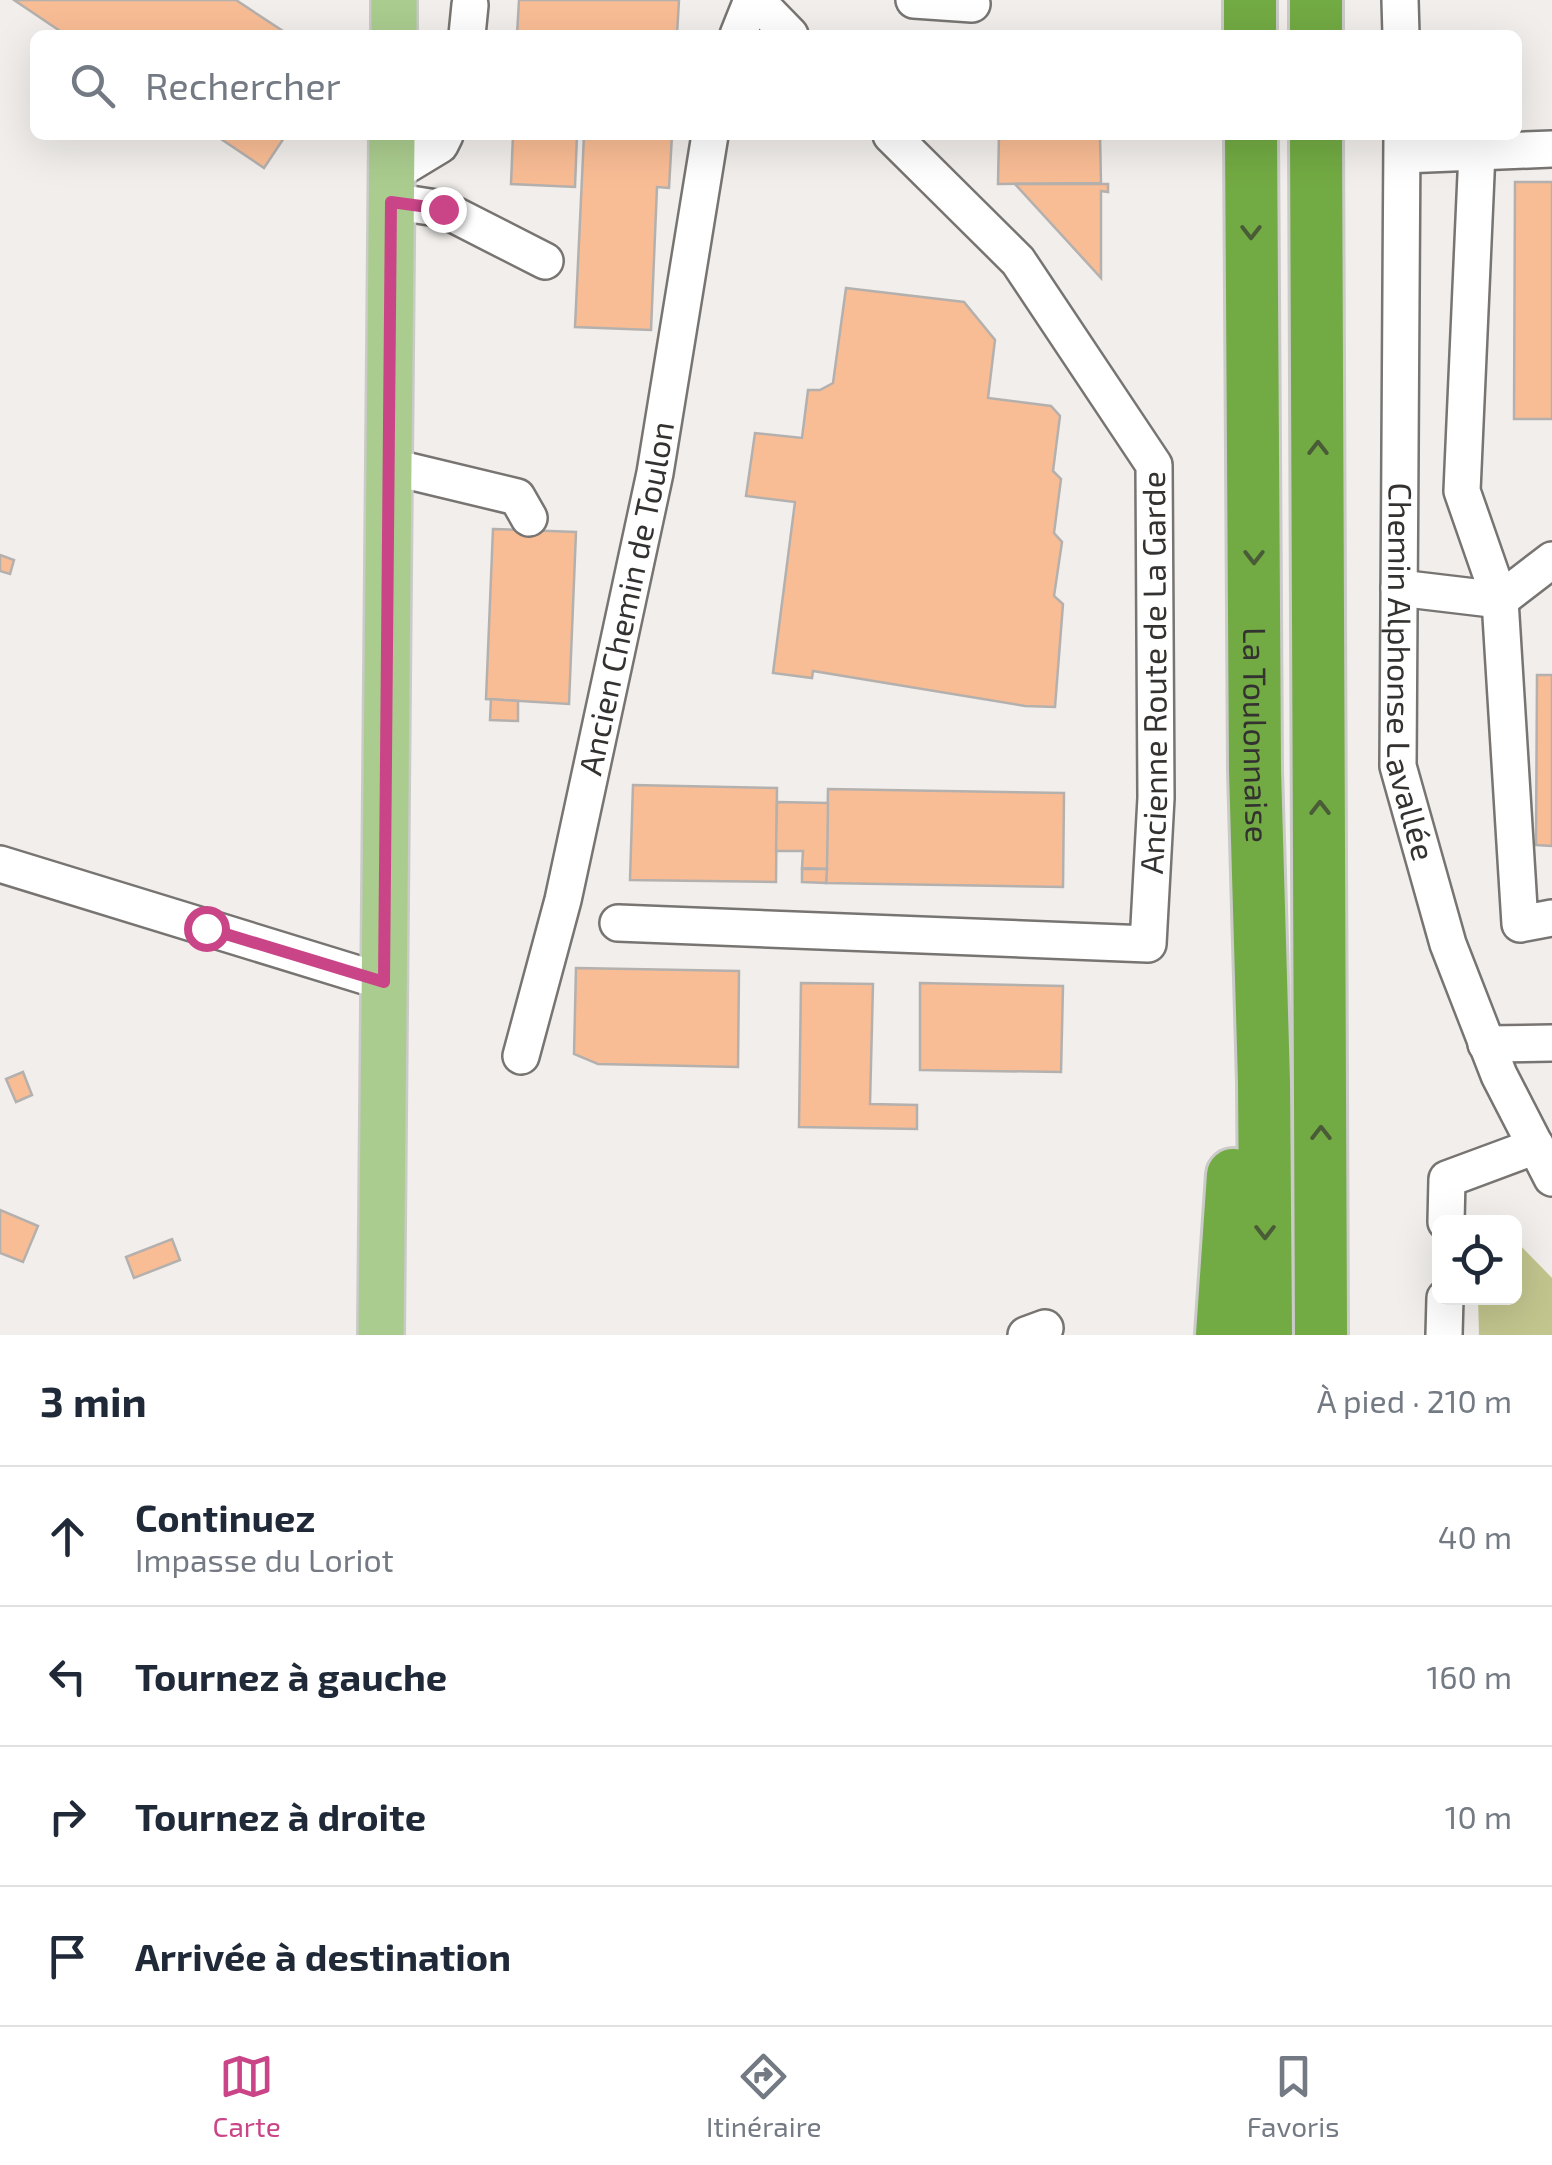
<!DOCTYPE html>
<html lang="fr">
<head>
<meta charset="utf-8">
<style>
  body { margin:0; font-family:"Exo 2",sans-serif; background:#f6f6f7; color:#1f2937 }
  .controls { position:absolute; right:30px; bottom:30px; display:grid; overflow:hidden; border-radius:15px; box-shadow:0 10px 40px #0002 }
  .controls button { width:90px; height:90px; display:grid; place-items:center; padding:0; border:0; border-bottom:2px solid #e0e1e3; background:#fff; color:#1f2937; font:50px sans-serif }
  .stop { position:absolute; width:30px; height:30px; margin:-22px; border:8px solid #ca4588; border-radius:50%; background:#fff }
  .stop.end { background:#ca4588; border-color:#fff; box-shadow:0 2px 10px #0008 }
  .list { margin:0; padding:0; list-style:none }
  h2 { display:flex; justify-content:space-between; align-items:center; height:130px; margin:0; padding:0 40px; font-size:42px }
  h2 small { font-size:32px; font-weight:400; color:#747a83 }
  .list li { display:grid; grid-template-columns:65px 1fr auto; gap:30px; align-items:center; box-sizing:border-box; height:140px; padding:0 40px; border-top:2px solid #e0e1e3 }
  .list b { display:block; font-size:38px; white-space:nowrap }
  .list p { margin:0; font-size:32px; white-space:nowrap; color:#747a83 }
  .list em { font-size:32px; font-style:normal; color:#747a83 }
  .icon { flex:none; width:55px; height:55px; fill:none; stroke:currentColor; stroke-width:2; stroke-linecap:round; stroke-linejoin:round }
  .map { position:relative; flex:none; width:1552px; height:1335px; overflow:hidden }
  .search { position:absolute; background:#fff; box-shadow:0 10px 40px #0002; left:30px; right:30px; top:30px; height:110px; display:flex; align-items:center; gap:25px; box-sizing:border-box; padding:0 35px; border-radius:15px; color:#747a83; font-size:38px }
  .sheet { height:690px; background:#fff }
  nav { display:flex; justify-content:space-around; align-items:center; box-sizing:border-box; height:140px; border-top:2px solid #e0e1e3; background:#fff; font-size:28px; color:#747a83 }
  nav a { display:grid; justify-items:center; gap:5px }
  nav .on { color:#ca4588 }
  .map>svg:first-child { display:block }
</style>
</head>
<body>
<div class="map">
<svg width="1552" height="1335" viewBox="0 0 1552 1335">
  <rect width="100%" height="100%" fill="#f1eeeb"/>
  <path fill="#c2c58d" d="M1515,1240L1552,1278V1335H1479L1478,1298H1514Z"/>
  <g fill="#f9bd95" stroke="#b4b0ae" stroke-width="2.5">
    <path d="M14,0H236L289,35H66Z"/>
    <path d="M519,0H679L677,35H517Z"/>
    <path d="M215,135H286L264,168Z"/>
    <path d="M513,135H577L575,187L511,184Z"/>
    <path d="M584,135H672L669,188L657,187L651,330L575,327Z"/>
    <path d="M999,135H1100L1101,183L998,184Z"/>
    <path d="M1515,182H1552V419H1514Z"/>
    <path d="M1015,184H1108V192L1101,191V278Z"/>
    <path d="M846,288L964,302L995,340L988,398L1051,406L1060,416L1053,471L1061,479L1054,533L1062,542L1054,596L1063,604L1055,707L1025,706L813,671L812,678L773,673L795,502L746,496L755,433L802,438L808,390H820L833,383Z"/>
    <path d="M493,529L576,532L569,704L486,699Z"/>
    <path d="M0,555L14,560L10,574L0,571Z"/>
    <path d="M1537,675H1552V846L1536,845Z"/>
    <path d="M491,699L518,701V721L490,720Z"/>
    <path d="M633,785L777,788L776,882L630,880Z"/>
    <path d="M828,789L1064,793L1063,887L826,883Z"/>
    <path d="M777,802L828,803L827,869L802,868L803,851H776Z"/>
    <path d="M802,869H827L826,883L802,882Z"/>
    <path d="M576,968L739,971L738,1067L598,1064L574,1054Z"/>
    <path d="M801,983L873,984L870,1104L917,1105V1129L799,1127Z"/>
    <path d="M920,983L1063,986L1061,1072L920,1070Z"/>
    <path d="M23,1072L32,1095L16,1102L6,1079Z"/>
    <path d="M0,1210L38,1226L23,1262L0,1253Z"/>
    <path d="M172,1239L180,1260L134,1278L126,1257Z"/>
  </g>
  <g fill="none" stroke-linecap="round" stroke-linejoin="round">
    <g stroke="#777471" stroke-width="40">
      <g id="minor">
        <path d="M756,0L790,35"/>
        <path d="M914,0L972,4"/>
        <path d="M1400,0L1401,35"/>
        <path d="M467,35L470,5"/>
        <path d="M738,35L752,0"/>
        <path id="s1" d="M1402,135L1398,766L1448,944L1499,1075L1552,1178"/>
        <path d="M1477,152L1462,491L1500,600L1520,924L1552,918"/>
        <path d="M1403,155L1552,149"/>
        <path d="M392,174L440,145L445,135"/>
        <path d="M391,201L443,209L545,261"/>
        <path d="M388,466L517,497L529,518"/>
        <path d="M1399,588L1500,600L1552,560"/>
        <path d="M0,864L384,982"/>
        <path id="s2" d="M618,923L1148,944L1156,798L1154,465L1018,261L891,135"/>
        <path d="M1486,1044L1552,1043"/>
        <path id="s3" d="M521,1056L563,900L655,473L710,135"/>
        <path d="M1446,1222L1447,1179L1536,1146"/>
        <path d="M1026,1335L1045,1328"/>
        <path d="M1444,1335L1445,1298"/>
      </g>
    </g>
    <g stroke="#cacac9" stroke-width="50">
      <g id="major">
        <path d="M394,35V0"/>
        <path d="M381,1335L392,135"/>
      </g>
    </g>
    <g stroke="#cacac9" stroke-width="58">
      <g id="highway">
        <path d="M1250,0V35"/>
        <path d="M1316,0V35"/>
        <path id="s4" d="M1251,135L1255,770L1264,1082L1266,1335"/>
        <path d="M1316,135L1321,1335"/>
        <path d="M1222,1335L1233,1175"/>
      </g>
    </g>
    <use href="#minor" stroke="#fff" stroke-width="35"/>
    <use href="#major" stroke="#aacc8e" stroke-width="45"/>
    <use href="#highway" stroke="#72aa43" stroke-width="52"/>
  </g>
  <defs><path id="oneway-chevron" d="M-2-3.5L2.5 0L-2 3.5" fill="none" stroke-width="1.6" stroke-linecap="round" stroke-linejoin="round" transform="scale(2.5)"/></defs>
  <g stroke="#4a5c37">
    <use href="#oneway-chevron" transform="translate(1251 232) rotate(90)"/>
    <use href="#oneway-chevron" transform="translate(1318 448) rotate(-90)"/>
    <use href="#oneway-chevron" transform="translate(1254 557) rotate(90)"/>
    <use href="#oneway-chevron" transform="translate(1320 808) rotate(-90)"/>
    <use href="#oneway-chevron" transform="translate(1321 1133) rotate(-90)"/>
    <use href="#oneway-chevron" transform="translate(1265 1232) rotate(90)"/>
  </g>
  <g fill="none" stroke-linecap="round" stroke-linejoin="round">
    <path stroke="#ca4588" stroke-width="12" d="M206,928L384,982L391,202L443,209"/>
  </g>
  <g text-anchor="middle" stroke-width="10" stroke-linejoin="round" paint-order="stroke">
    <g font-size="32" fill="#343231" stroke="#fff">
      <text dy="11" stroke="none"><textPath href="#s3" startOffset="470">Ancien Chemin de Toulon</textPath></text>
      <text dy="11" stroke="none"><textPath href="#s1" startOffset="538">Chemin Alphonse Lavallée</textPath></text>
      <text dy="11" stroke="none"><textPath href="#s2" startOffset="802">Ancienne Route de La Garde</textPath></text>
      <text dy="11" stroke="none"><textPath href="#s4" startOffset="600">La Toulonnaise</textPath></text>
    </g>
  </g>
</svg>
<div class="controls">
<button><svg class="icon" aria-label="locate" viewBox="0 0 24 24"><circle cx="12" cy="12" r="6"/><path d="M12 2v4M12 18v4M2 12h4M18 12h4"/></svg></button>
</div>
<div class="stop" style="left:206px;top:928px"></div>
<div class="stop end" style="left:443px;top:209px"></div>
<div class="search"><svg class="icon" aria-label="search" viewBox="0 0 24 24"><circle cx="10" cy="10" r="6"/><path d="M15 15l6 6"/></svg>Rechercher</div>
</div>
<section class="sheet">
<h2>3 min<small>À pied · 210 m</small></h2>
<ul class="list">
<li><svg class="icon" aria-label="ahead" viewBox="0 0 24 24"><path d="M12 20V5M6 11l6-6 6 6"/></svg><div><b>Continuez</b><p>Impasse du Loriot</p></div><em>40 m</em></li>
<li><svg class="icon" aria-label="left" viewBox="0 0 24 24"><path d="M17 20v-9H6M10 6l-5 5 5 5"/></svg><div><b>Tournez à gauche</b></div><em>160 m</em></li>
<li><svg class="icon" aria-label="right" viewBox="0 0 24 24"><path d="M7 20v-9h11M14 6l5 5-5 5"/></svg><div><b>Tournez à droite</b></div><em>10 m</em></li>
<li><svg class="icon" aria-label="arrive" viewBox="0 0 24 24"><path d="M6 21V4h12l-3 4 3 4H6"/></svg><div><b>Arrivée à destination</b></div></li>
</ul>
</section>
<nav>
<a class="on"><svg class="icon" aria-label="map" viewBox="0 0 24 24"><path d="M3 6l6-2 6 2 6-2v14l-6 2-6-2-6 2zM9 4v14M15 6v14"/></svg>Carte</a>
<a><svg class="icon" aria-label="directions" viewBox="0 0 24 24"><path d="M12 3l9 9-9 9-9-9zM9 14v-3h6M13 9l2 2-2 2"/></svg>Itinéraire</a>
<a><svg class="icon" aria-label="saved" viewBox="0 0 24 24"><path d="M7 4h10v16l-5-4-5 4z"/></svg>Favoris</a>
</nav>
</body>
</html>
